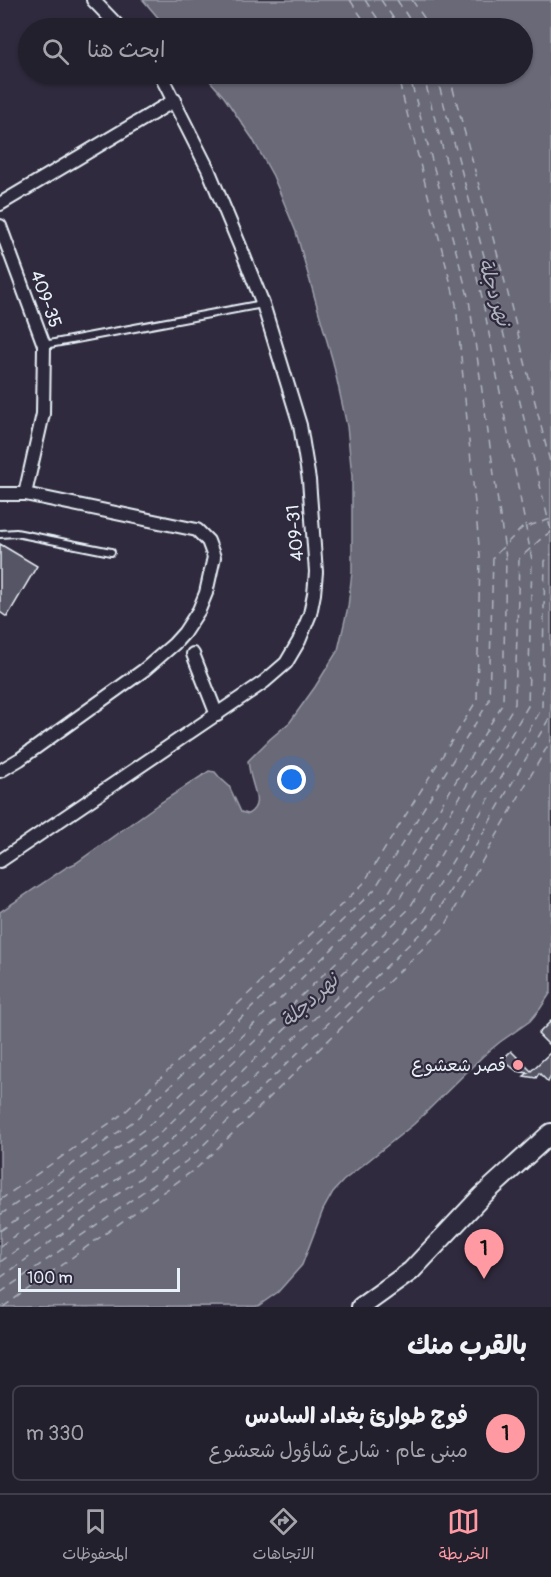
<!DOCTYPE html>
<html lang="ar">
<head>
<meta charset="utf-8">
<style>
  body { margin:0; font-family:Pangolin,"Playpen Sans Arabic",sans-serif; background:#2b2836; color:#f1f3f6; direction:rtl }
  .scale { position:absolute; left:18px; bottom:15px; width:162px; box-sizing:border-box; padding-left:6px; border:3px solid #e8f1f8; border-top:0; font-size:16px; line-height:21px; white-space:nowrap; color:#e8f1f8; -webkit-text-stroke:4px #2f2a3d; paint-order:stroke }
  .you { position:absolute; left:292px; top:780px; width:21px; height:21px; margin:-15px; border:4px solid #fff; border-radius:50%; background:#1a73e8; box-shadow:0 0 0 9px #1a73e833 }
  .badge { display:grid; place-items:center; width:39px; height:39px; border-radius:50%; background:#ff9aa2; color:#111; font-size:20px; font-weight:700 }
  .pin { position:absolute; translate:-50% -50px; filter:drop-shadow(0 2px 3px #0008) }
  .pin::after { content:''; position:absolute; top:32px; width:21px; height:18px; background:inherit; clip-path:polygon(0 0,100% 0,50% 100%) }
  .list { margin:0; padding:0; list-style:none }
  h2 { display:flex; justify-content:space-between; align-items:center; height:78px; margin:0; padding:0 24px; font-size:26px }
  h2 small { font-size:20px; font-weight:400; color:#a3a3aa }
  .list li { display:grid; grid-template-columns:39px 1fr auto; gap:18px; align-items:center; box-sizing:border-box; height:96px; margin:0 12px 12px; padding:0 12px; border:2px solid #403e4a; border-radius:9px }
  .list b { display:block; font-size:22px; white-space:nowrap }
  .list p { margin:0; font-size:20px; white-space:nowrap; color:#a3a3aa }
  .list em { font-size:20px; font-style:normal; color:#a3a3aa }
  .icon { flex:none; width:33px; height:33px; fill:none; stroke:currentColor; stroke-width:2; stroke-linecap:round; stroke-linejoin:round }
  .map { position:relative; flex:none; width:551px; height:1307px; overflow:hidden; direction:ltr }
  .search { position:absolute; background:#23202e; box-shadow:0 2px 4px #0004; left:18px; right:18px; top:18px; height:66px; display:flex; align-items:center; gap:15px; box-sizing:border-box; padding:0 21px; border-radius:33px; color:#a3a3aa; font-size:22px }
  .sheet { height:186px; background:#23202e }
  nav { display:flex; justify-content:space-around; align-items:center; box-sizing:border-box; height:84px; border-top:2px solid #403e4a; background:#23202e; font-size:16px; color:#a3a3aa }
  nav a { display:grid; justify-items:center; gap:3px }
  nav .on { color:#ff9aa2 }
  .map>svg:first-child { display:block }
</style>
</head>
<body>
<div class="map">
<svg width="551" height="1307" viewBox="0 0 551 1307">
  <rect width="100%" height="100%" fill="#2f2a3d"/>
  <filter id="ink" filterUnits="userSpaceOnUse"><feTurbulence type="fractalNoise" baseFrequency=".0167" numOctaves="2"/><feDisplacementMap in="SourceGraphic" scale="12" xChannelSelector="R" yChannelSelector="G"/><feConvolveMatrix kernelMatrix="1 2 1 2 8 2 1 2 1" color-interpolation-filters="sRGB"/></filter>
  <g filter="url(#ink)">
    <path fill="#696978" stroke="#9c9fab" stroke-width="1.5" d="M143,0H551V992L540,1009L530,1021L500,1042L483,1056L414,1124L343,1181L333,1192L323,1210L302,1265L278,1292L258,1306L0,1307V912L67,867L76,863L157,805L209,771L215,772L220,778L229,786L241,812L248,814C262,806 255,793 252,781C250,775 249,768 248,761L270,739L290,722L315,687L338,650L348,607L352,572V476L347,426L333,362L296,232L273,176L252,138L224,97L204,74H522V28H167Z"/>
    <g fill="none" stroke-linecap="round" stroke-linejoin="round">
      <g stroke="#afb4be" stroke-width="1.5" stroke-dasharray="8 6" stroke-linecap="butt">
        <path d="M350,0L369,28"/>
        <path d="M365,0L384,28"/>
        <path d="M381,0L400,28"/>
        <path d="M397,0L415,28"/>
        <path d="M412,0L431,28"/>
        <path d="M436,74L494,294L551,531"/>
        <path d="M449,74L507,290L551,466"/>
        <path d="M0,1200L124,1113L363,884L477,700L480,556L456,304L397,74"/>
        <path d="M0,1215L134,1121L374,890L489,701L493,557L522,528L551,519"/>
        <path d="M0,1231L145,1129L386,897L503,703L506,558L469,300L409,74"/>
        <path d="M0,1246L156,1137L397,903L515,704L519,559L543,537L551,532"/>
        <path d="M0,1262L167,1144L409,909L528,706L532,560L482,297L423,74"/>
        <path d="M0,1278L177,1152L421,915L542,708L545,561L551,554"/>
        <path d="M0,1293L188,1160L432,922L551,715"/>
        <path d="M3,1307L198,1167L444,928L551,740"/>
      </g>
    </g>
    <g fill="#575565" stroke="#e8f1f8" stroke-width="1.5">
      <path d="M0,544L37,566L7,617L0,612Z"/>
      <path d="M551,1021V1047L538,1034Z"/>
      <path d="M511,1051L531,1071L551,1052V1075L548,1082L539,1073L536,1078L524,1076L528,1073L517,1071L502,1060Z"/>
    </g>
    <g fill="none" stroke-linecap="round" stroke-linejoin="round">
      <g stroke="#e8f1f8" stroke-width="10">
        <g id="lane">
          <path d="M44,345L263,304"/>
          <path d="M0,534L16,533L111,552"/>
        </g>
      </g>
      <g stroke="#e8f1f8" stroke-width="16">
        <g id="street">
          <path d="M93,0L120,28"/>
          <path d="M0,204L175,100"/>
          <path d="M0,226L44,345L43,414L25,494"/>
          <path d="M0,494H25L197,530L208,541L214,557L206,593L199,610L184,633L174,644L144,670L20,759L0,771"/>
          <path d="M193,654L217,715"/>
          <path d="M0,861L264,682L286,663L299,641L310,614L314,594L316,572L309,480L300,425L263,304L240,246L208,169L160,74"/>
        </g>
      </g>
      <g stroke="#e8f1f8" stroke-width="22">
        <path id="secondary" d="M361,1307L411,1271L482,1196L551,1133"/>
      </g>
      <use href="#lane" stroke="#2f2a3d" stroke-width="6"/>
      <use href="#street" stroke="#2f2a3d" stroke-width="12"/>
      <use href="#secondary" stroke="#2f2a3d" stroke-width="18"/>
    </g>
  </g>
  <circle fill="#ff9aa2" stroke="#2f2a3d" stroke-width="2" cx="518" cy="1065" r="6"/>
  <g text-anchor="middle" stroke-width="4.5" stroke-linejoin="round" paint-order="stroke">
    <g font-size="18" fill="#e8f1f8" stroke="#2f2a3d">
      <text transform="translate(46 299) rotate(70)" y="6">409-35</text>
      <text transform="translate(295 533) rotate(-95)" y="6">409-31</text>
    </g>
    <g font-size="18" fill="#e8f1f8" stroke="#2f2a3d" text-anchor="end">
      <text x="506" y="1071">قصر شعشوع</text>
    </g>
    <g font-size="20" font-style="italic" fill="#afb4be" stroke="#2f2a3d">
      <text transform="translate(495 292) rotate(73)" y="7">نهر دجلة</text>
      <text transform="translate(309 1000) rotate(-42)" y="7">نهر دجلة</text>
    </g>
  </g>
</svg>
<div class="scale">100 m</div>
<div class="you"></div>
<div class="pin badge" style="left:484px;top:1279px">1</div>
<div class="search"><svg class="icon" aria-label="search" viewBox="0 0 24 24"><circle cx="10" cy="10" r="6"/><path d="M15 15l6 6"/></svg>ابحث هنا</div>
</div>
<section class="sheet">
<h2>بالقرب منك<small></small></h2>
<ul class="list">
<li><span class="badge">1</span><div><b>فوج طوارئ بغداد السادس</b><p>مبنى عام · شارع شاؤول شعشوع</p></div><em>330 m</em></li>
</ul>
</section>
<nav>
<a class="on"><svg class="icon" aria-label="map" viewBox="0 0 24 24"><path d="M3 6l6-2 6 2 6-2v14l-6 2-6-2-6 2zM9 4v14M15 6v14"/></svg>الخريطة</a>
<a><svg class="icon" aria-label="directions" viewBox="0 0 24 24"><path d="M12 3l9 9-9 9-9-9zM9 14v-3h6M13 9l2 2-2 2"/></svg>الاتجاهات</a>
<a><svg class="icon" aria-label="saved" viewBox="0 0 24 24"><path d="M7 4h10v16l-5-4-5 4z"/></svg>المحفوظات</a>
</nav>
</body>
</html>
